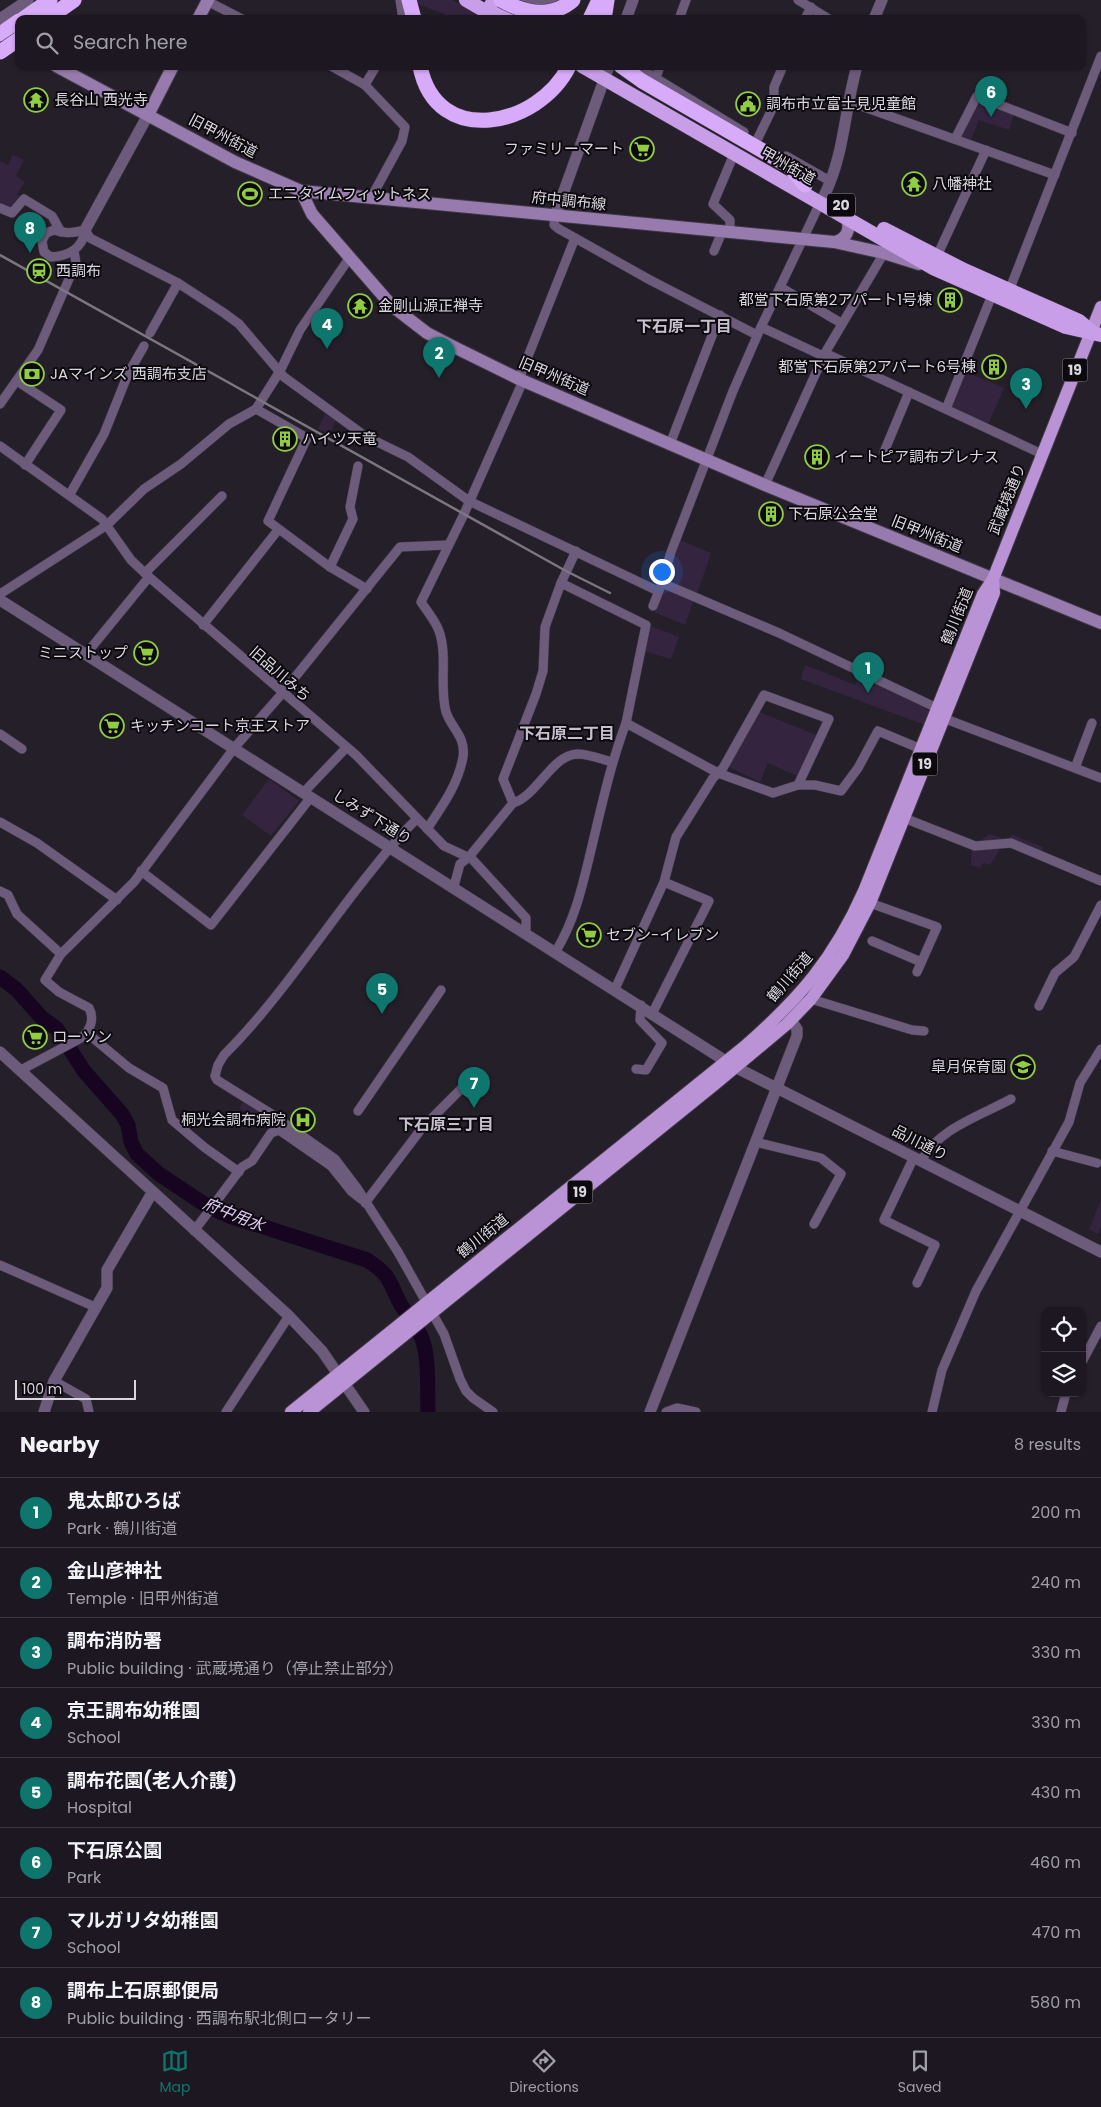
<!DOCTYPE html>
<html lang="en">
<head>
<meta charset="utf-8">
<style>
  body { margin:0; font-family:Poppins,"Noto Sans JP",sans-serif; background:#252029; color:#f1f3f6 }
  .controls { position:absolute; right:15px; bottom:15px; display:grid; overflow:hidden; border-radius:10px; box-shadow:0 1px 4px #0004 }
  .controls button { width:45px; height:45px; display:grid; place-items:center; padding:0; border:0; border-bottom:1px solid #3a363e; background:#1c1720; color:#f1f3f6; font:25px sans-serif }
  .scale { position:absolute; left:15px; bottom:12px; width:121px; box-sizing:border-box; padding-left:5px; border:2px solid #dad6de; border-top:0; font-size:14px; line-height:18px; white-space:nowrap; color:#dad6de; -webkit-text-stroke:4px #0d0a0f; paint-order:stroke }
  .you { position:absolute; left:661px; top:571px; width:18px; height:18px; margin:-12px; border:4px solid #fff; border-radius:50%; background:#1a73e8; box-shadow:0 0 0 8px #1a73e833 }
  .badge { display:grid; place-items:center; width:32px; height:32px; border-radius:50%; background:#0f766e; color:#fff; font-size:16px; font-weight:700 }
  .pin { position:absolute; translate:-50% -41px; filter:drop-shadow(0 1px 2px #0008) }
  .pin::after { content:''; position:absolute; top:26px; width:18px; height:15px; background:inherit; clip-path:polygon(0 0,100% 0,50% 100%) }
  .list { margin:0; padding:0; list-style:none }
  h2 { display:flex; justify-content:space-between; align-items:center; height:65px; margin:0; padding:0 20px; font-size:21px }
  h2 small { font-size:16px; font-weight:400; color:#a09fa5 }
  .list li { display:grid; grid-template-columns:32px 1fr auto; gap:15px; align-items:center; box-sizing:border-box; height:70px; padding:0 20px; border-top:1px solid #3a363e }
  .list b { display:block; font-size:19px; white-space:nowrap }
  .list p { margin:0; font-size:16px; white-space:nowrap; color:#a09fa5 }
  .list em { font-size:16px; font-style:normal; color:#a09fa5 }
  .icon { flex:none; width:28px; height:28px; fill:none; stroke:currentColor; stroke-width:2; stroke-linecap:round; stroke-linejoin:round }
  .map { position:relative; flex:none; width:1101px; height:1412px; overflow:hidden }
  .search { position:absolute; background:#1c1720; box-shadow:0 1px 4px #0004; left:15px; right:15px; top:15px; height:55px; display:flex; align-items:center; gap:12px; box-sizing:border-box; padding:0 18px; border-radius:10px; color:#a09fa5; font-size:19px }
  .sheet { height:625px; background:#1c1720 }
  nav { display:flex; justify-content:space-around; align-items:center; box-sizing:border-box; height:70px; border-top:1px solid #3a363e; background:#1c1720; font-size:14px; color:#a09fa5 }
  nav a { display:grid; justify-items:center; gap:2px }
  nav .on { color:#0f766e }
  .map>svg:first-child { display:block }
</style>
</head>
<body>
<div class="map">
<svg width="1101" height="1412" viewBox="0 0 1101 1412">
  <rect width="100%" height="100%" fill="#251f2a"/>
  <g fill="#34243f">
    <path d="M413,0H452L479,14L447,19L445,14L415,3Z"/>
    <path d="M979,99L1014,114L1009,130L979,120L971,140L959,137Z"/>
    <path d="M13,155L24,160L16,176L25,182L17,194L24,199L13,211L0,204V161L8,165Z"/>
    <path d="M966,372L1004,388L986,429L949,412Z"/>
    <path d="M325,414L336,420L330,434L318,429Z"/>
    <path d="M680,540L711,553L697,594L665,581Z"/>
    <path d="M664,587L694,600L685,625L654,612Z"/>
    <path d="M651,626L679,637L671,659L643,651Z"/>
    <path d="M805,665L855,685L859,676L926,705L925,709L931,711L925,725L801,679Z"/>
    <path d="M759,712L816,735L797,776L768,763L760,782L729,767Z"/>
    <path d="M269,779L299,801L271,836L242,815Z"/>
    <path d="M989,834L1002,838L999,851L990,865L983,863L980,868L971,865L972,848Z"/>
    <path d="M1013,835L1043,847L1041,853L1007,839Z"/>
    <path d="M244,1100L275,1121L270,1128L239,1108Z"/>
    <path d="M1101,1200V1227L1098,1234L1089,1229Z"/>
  </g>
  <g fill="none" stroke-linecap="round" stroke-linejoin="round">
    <path stroke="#160421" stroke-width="15" d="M0,977L17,990L41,1017L57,1029L84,1071L122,1114L128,1125L131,1142L137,1154L159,1174L207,1206L229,1216L367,1260C392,1276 388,1281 401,1305C407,1315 415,1324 420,1334C430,1353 427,1391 428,1412"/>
    <g stroke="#3e3943" stroke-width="10">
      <g id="minor">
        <path d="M400,0L403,19"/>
        <path d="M521,0L541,4L558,0"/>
        <path d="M798,0L829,19"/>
        <path d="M207,1L242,19"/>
        <path d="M679,19L686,0"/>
        <path d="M805,19L811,7"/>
        <path d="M331,66L365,85L405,127L402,141L371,198"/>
        <path d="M636,66L744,132"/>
        <path d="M656,78L660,66"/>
        <path d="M365,85L376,66"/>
        <path d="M850,102L1055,175"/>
        <path d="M955,139L977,96L1072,133"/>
        <path d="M757,140L774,105V87L783,66"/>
        <path d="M786,156L830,181"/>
        <path d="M0,208L12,213L24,199L52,216L61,232"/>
        <path d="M555,216L554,225L559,229L650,280L757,335"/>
        <path d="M54,230C67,234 72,233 85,230C83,248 69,256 51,257L44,252L42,241L46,233Z"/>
        <path d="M85,230L90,238L178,283L224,313L239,324L284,377L365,436L408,457L469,501L658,591"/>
        <path d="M730,232V220L713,204L734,154"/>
        <path d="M714,251L722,232"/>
        <path d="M937,256L986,150"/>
        <path d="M780,287L841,323"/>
        <path d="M1009,291L1101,56"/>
        <path d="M761,327L823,356"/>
        <path d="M150,333L178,283"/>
        <path d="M825,353L1042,454"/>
        <path d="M519,379L575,238"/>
        <path d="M17,381L61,410L25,465"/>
        <path d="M0,404L38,350L76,263L74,251"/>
        <path d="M256,409L307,438L268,521L330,567L367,589"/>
        <path d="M946,409L992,295"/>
        <path d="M670,444L720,315"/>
        <path d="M0,446L102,519L131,560L149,577L356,755L444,846L472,859L526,918V933"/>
        <path d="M884,452L909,392"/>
        <path d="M765,485L825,353L884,253"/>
        <path d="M70,494L104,434L128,374L144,346"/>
        <path d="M576,551L561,583L545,627L543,671L536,694L503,779L513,803C537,796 552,755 577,754C589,754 601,759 612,762"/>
        <path d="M330,567L353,519L350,507L358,466"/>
        <path d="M145,573L222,496"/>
        <path d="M561,583L646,625L626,723"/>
        <path d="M662,583L671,552L733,391L761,327L820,203"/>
        <path d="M0,594L107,525L144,489L181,464L229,424L256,409L280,371L300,330L350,257"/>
        <path d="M653,606L662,583L779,633L937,708"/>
        <path d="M203,625L278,530"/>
        <path d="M86,654L149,577"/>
        <path d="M943,718L1101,778"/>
        <path d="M0,734L22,749"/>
        <path d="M1075,768L1092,723"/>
        <path d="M798,785H815L841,791L858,768L878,731L921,749"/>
        <path d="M304,792L346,748"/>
        <path d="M904,818L975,846L1011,843L1101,881"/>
        <path d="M417,819C397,837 381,859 364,880C318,938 277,1002 224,1055L218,1065L215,1076L217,1080L270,1113L335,1159L357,1188L398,1252L444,1334L460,1379L466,1391L473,1398L493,1412"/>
        <path d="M0,822L37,843L117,900"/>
        <path d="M427,829C442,806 458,785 463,757C466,737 452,729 446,712C439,686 448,656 439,631C435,620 427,611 421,602L464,514L523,381"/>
        <path d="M141,871L211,925L311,797"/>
        <path d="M454,886L460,864L469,857L513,803"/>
        <path d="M0,891L8,895L17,914L61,954"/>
        <path d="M870,903L937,927L917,972"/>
        <path d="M872,941L921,962"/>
        <path d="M556,951C576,918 583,883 592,846C602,804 611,763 626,723L718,773L773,793L798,785L829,719L764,695L723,768L713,778L676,837L664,882L615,989"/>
        <path d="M811,999L912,1030L924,1031"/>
        <path d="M1039,1006L1055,973L1074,957L1101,905"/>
        <path d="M653,1012L709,901L664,882"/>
        <path d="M87,1033L129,1068L163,1088L172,1120L204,1147L239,1172"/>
        <path d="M636,1069L646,1070L662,1043L640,1020L641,1005"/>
        <path d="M21,1070L81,1038C90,1031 95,1019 89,1008L59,992L45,980L61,954L134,882L235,747L279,697L400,547L448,545"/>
        <path d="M358,1111L441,990"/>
        <path d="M755,1142L821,1158L841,1174L814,1224"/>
        <path d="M1052,1151L1097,1163"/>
        <path d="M914,1157L884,1220L935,1245L917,1283"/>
        <path d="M921,1161C939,1128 980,1116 1011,1099"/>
        <path d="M365,1203L422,1128L477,1073"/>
        <path d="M194,1231L242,1167L252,1161L271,1133L279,1130L331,1166L351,1191L361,1199"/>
        <path d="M0,1265L95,1307"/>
        <path d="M1082,1362L1101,1326"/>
        <path d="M54,1381L86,1399L89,1412"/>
        <path d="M226,1412L289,1316"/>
        <path d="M666,1412L677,1408L696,1412"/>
        <path d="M932,1412L942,1370L976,1291L1069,1122L1080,1083L1101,1049"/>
        <path d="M1061,1412L1066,1393"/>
      </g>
    </g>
    <g stroke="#3e3943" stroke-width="12">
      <g id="tertiary">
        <path d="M0,19L28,0"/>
        <path d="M626,19L633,0"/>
        <path d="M874,19L882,0"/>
        <path d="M824,196C845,153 844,111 857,66"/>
        <path d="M555,216L609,66"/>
        <path d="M85,230L148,115"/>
        <path d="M0,600L735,1067L1101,1252"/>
        <path d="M0,1052L289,1316L322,1351L364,1412"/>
        <path d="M44,1412L54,1381L107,1288V1270L152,1193"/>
        <path d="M650,1412L797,1036V1029L791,1020"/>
      </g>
    </g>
    <g stroke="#3e3943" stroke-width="14">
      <g id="secondary">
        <path d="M198,19L208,0"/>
        <path d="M56,66L235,162L301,191L834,242L884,253L919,264"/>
        <path d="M148,115L173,66"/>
        <path d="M301,191L312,214L392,306L427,333L456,348L519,379L765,485L1101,623"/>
        <path d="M834,242C846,240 851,230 847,218"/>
      </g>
    </g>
    <g stroke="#3e3943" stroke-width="14">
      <g id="primary">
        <path d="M291,1412L744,1047C799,999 834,959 864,891L983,594L993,579L1101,307"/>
        <path d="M309,1412L715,1084L787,1024L811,999L843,955L870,903L994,593L993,579"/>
      </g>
    </g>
    <g stroke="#3e3943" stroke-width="15">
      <g id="trunk">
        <path d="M466,0L499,19"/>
        <path d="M491,5L515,19"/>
        <path d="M582,66L933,268L1066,327L1101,335"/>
        <path d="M884,229L964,270L1079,321L1091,331"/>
      </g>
    </g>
    <g stroke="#3e3943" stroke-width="16">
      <g id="motorway">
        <path d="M409,0L414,19"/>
        <path d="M23,19L50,0"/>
        <path d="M47,19L74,0"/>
        <path d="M590,19L599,0"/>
        <path d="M604,19L607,0"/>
        <path d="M0,34L19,21"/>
        <path d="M420,66C436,149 539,127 569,66"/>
        <path d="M621,66L642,81L789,166L805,185"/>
      </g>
    </g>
    <use href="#minor" stroke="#6d5b7b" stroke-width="9"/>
    <use href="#tertiary" stroke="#6d5b7b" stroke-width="11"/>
    <use href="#secondary" stroke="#987bae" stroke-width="12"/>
    <use href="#primary" stroke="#ba93d6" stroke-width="12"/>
    <use href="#trunk" stroke="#c99ee8" stroke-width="14"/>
    <use href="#motorway" stroke="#d8aafa" stroke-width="15"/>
    <path stroke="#7b767f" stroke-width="2.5" d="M0,255L566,571L610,593"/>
    <g stroke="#3e3943" stroke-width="16" stroke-linecap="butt">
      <g id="motorway-bridge">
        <path d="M501,0C524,13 551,19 573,0"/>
        <path d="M0,52L19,39"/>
      </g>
    </g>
    <use href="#motorway-bridge" stroke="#d8aafa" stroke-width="15"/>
  </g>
  <defs>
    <g id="temple-ring" transform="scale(1.25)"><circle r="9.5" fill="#0d0a0f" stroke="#90cd41" stroke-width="1.5"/><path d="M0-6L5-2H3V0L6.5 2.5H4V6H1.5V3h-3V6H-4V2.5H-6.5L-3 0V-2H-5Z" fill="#90cd41"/></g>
    <g id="civic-ring" transform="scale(1.25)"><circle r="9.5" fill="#0d0a0f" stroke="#90cd41" stroke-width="1.5"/><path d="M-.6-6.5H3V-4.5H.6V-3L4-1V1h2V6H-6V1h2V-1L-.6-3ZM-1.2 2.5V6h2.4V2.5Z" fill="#90cd41"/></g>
    <g id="supermarket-ring" transform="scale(1.25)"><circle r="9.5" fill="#0d0a0f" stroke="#90cd41" stroke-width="1.5"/><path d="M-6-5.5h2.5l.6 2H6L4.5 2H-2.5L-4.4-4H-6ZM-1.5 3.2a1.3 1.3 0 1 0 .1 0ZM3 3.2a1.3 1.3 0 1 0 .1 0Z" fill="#90cd41"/></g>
    <g id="stadium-ring" transform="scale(1.25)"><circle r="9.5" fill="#0d0a0f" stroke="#90cd41" stroke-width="1.5"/><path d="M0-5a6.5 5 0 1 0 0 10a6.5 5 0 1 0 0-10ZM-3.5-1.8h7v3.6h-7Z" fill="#90cd41"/></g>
    <g id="station-ring" transform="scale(1.25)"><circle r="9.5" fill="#0d0a0f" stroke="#90cd41" stroke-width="1.5"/><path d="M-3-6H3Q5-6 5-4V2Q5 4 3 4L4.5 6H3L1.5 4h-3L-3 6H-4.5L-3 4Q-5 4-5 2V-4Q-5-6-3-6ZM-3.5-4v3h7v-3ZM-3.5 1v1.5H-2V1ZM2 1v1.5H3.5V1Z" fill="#90cd41"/></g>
    <g id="building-ring" transform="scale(1.25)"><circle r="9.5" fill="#0d0a0f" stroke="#90cd41" stroke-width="1.5"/><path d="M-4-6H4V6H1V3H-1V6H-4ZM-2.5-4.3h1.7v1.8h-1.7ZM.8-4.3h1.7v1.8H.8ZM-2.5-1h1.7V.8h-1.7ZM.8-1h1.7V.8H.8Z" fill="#90cd41"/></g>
    <g id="bank-ring" transform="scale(1.25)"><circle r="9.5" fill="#0d0a0f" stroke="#90cd41" stroke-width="1.5"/><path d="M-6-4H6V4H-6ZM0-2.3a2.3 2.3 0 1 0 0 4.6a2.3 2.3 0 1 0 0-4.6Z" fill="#90cd41"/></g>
    <g id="school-ring" transform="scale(1.25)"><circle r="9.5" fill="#0d0a0f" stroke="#90cd41" stroke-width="1.5"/><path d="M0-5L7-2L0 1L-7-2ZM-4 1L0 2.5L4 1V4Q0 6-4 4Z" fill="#90cd41"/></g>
    <g id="hospital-ring" transform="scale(1.25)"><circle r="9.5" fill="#0d0a0f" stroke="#90cd41" stroke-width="1.5"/><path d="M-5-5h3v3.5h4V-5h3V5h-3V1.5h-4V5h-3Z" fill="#90cd41"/></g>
  </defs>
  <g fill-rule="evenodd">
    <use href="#temple-ring" x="36" y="100"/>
    <use href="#civic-ring" x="748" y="104"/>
    <use href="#supermarket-ring" x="642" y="149"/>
    <use href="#temple-ring" x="914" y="184"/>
    <use href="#stadium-ring" x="250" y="194"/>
    <use href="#station-ring" x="39" y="271"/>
    <use href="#building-ring" x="950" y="300"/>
    <use href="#temple-ring" x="360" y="306"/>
    <use href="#building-ring" x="994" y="367"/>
    <use href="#bank-ring" x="32" y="374"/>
    <use href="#building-ring" x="285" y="439"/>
    <use href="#building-ring" x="817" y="457"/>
    <use href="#building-ring" x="771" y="514"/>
    <use href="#supermarket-ring" x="146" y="653"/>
    <use href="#supermarket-ring" x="112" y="726"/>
    <use href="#supermarket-ring" x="589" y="935"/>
    <use href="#supermarket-ring" x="35" y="1037"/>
    <use href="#school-ring" x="1023" y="1067"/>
    <use href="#hospital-ring" x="303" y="1120"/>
  </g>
  <g text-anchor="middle" stroke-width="4" stroke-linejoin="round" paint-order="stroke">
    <g fill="#0d0a0f" stroke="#9c99a0" stroke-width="1">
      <rect x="827" y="193.5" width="28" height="23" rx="4"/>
      <rect x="1062.5" y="358.5" width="25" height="23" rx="4"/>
      <rect x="912.5" y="752.5" width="25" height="23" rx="4"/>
      <rect x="567.5" y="1180.5" width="25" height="23" rx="4"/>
    </g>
    <g font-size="14" font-weight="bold" fill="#dad6de">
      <text x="841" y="210">20</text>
      <text x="1075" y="375">19</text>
      <text x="925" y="769">19</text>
      <text x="580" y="1197">19</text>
    </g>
    <g font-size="15" fill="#dad6de" stroke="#0d0a0f" text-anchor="start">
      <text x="54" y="105">長谷山 西光寺</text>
      <text x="766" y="109">調布市立富士見児童館</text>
      <text x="624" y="154" text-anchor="end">ファミリーマート</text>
      <text x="932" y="189">八幡神社</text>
      <text x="268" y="199">エニタイムフィットネス</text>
      <text x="56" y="276">西調布</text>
      <text x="932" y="305" text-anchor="end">都営下石原第2アパート1号棟</text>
      <text x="378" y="311">金剛山源正禅寺</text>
      <text x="976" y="372" text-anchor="end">都営下石原第2アパート6号棟</text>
      <text x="50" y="379">JAマインズ 西調布支店</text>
      <text x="302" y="444">ハイツ天竜</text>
      <text x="834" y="462">イートピア調布プレナス</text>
      <text x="788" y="519">下石原公会堂</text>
      <text x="128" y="658" text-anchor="end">ミニストップ</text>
      <text x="130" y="731">キッチンコート京王ストア</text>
      <text x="606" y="940">セブン-イレブン</text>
      <text x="52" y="1042">ローソン</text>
      <text x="1006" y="1072" text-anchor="end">皐月保育園</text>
      <text x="286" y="1125" text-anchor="end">桐光会調布病院</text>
    </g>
    <g font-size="15" fill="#dad6de" stroke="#0d0a0f">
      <text transform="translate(223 136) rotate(28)" y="5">旧甲州街道</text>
      <text transform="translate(788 166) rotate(30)" y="5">甲州街道</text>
      <text transform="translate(569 201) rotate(6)" y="5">府中調布線</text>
      <text transform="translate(554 376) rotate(23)" y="5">旧甲州街道</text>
      <text transform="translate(1007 499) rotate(-68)" y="5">武蔵境通り</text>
      <text transform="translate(927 534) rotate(22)" y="5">旧甲州街道</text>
      <text transform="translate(957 616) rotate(-68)" y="5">鶴川街道</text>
      <text transform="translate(280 674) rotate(41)" y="5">旧品川みち</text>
      <text transform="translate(372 817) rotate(32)" y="5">しみず下通り</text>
      <text transform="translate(790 977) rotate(-49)" y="5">鶴川街道</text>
      <text transform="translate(920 1143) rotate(27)" y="5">品川通り</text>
      <text transform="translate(483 1236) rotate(-39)" y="5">鶴川街道</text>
    </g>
    <g font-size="16" font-weight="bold" fill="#c7bfce" stroke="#0d0a0f">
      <text x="684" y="332">下石原一丁目</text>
      <text x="567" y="739">下石原二丁目</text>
      <text x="446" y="1130">下石原三丁目</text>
    </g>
    <g font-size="16" font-style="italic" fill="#e4c9fa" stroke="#0d0a0f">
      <text transform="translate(234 1214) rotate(22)" y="6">府中用水</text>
    </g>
  </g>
</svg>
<div class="controls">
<button><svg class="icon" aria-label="locate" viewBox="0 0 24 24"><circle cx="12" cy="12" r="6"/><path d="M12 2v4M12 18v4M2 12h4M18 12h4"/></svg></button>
<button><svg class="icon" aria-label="layers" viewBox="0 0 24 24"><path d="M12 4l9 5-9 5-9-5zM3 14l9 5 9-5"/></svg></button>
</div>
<div class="scale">100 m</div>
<div class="you"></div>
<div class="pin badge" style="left:868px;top:693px">1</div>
<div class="pin badge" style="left:439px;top:378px">2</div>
<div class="pin badge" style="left:1026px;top:409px">3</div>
<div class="pin badge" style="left:327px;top:349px">4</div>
<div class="pin badge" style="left:382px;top:1014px">5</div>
<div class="pin badge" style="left:991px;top:117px">6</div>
<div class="pin badge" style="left:474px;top:1108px">7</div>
<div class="pin badge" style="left:30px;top:253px">8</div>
<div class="search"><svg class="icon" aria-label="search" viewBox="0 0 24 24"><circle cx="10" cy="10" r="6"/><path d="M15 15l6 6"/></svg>Search here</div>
</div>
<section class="sheet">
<h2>Nearby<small>8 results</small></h2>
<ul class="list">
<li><span class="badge">1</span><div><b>鬼太郎ひろば</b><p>Park · 鶴川街道</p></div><em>200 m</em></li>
<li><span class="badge">2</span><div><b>金山彦神社</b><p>Temple · 旧甲州街道</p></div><em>240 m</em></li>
<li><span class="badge">3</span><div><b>調布消防署</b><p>Public building · 武蔵境通り（停止禁止部分）</p></div><em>330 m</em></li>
<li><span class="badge">4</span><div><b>京王調布幼稚園</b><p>School</p></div><em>330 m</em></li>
<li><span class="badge">5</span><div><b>調布花園(老人介護)</b><p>Hospital</p></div><em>430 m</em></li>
<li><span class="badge">6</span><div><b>下石原公園</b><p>Park</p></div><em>460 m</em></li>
<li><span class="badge">7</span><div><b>マルガリタ幼稚園</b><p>School</p></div><em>470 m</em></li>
<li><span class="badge">8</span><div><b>調布上石原郵便局</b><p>Public building · 西調布駅北側ロータリー</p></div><em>580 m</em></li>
</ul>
</section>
<nav>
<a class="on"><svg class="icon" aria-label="map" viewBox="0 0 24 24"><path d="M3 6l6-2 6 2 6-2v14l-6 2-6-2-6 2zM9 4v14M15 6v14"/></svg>Map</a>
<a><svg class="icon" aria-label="directions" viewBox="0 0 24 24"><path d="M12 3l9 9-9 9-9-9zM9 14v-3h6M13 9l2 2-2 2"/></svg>Directions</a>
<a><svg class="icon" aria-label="saved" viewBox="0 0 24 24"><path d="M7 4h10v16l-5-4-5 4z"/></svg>Saved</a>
</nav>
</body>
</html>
